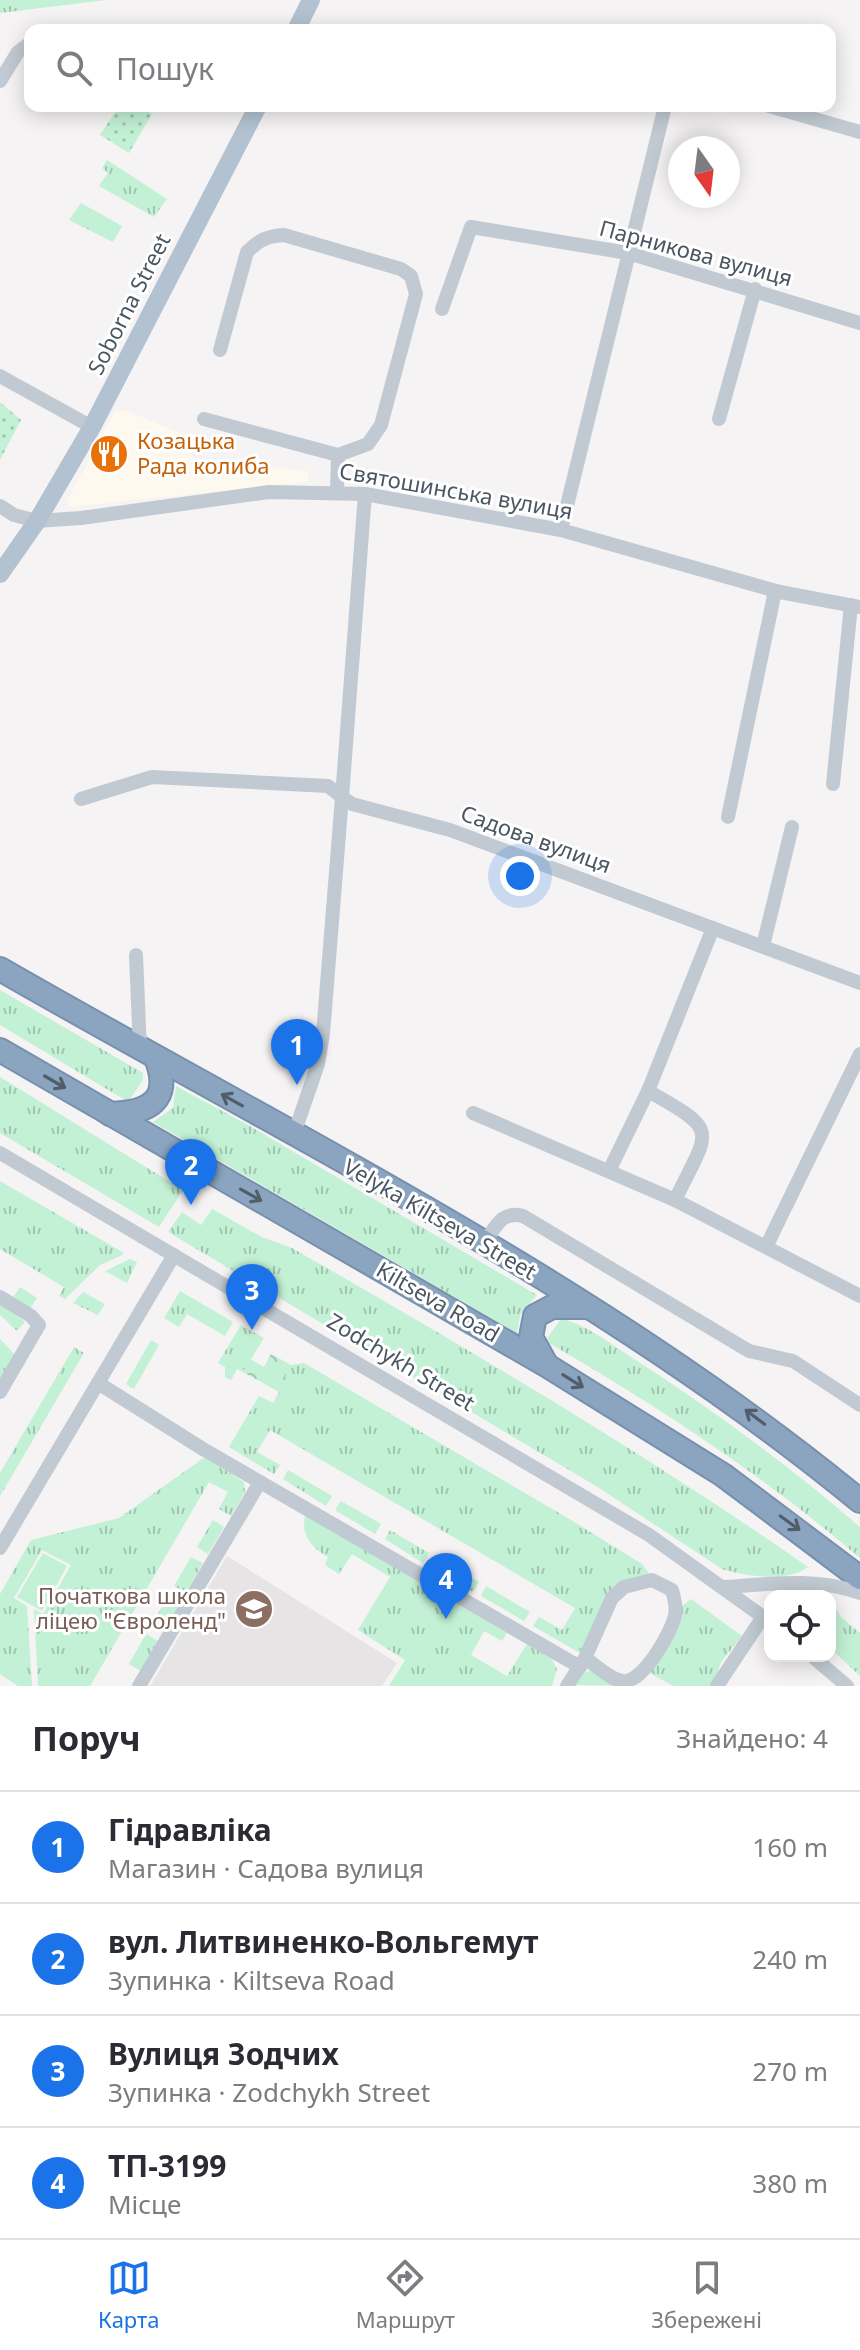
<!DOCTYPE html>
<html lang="uk">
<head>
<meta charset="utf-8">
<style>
  body { margin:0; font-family:"Noto Sans",sans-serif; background:#f7f7f7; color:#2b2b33 }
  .controls { position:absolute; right:24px; bottom:24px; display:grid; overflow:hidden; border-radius:16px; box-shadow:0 4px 20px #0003 }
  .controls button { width:72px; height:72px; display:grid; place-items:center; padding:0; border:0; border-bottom:2px solid #e1e1e2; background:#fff; color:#2b2b33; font:40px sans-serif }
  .compass { position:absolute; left:668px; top:136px; width:72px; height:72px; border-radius:50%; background:#fff; box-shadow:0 4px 20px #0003; rotate:166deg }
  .you { position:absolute; left:520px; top:876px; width:28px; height:28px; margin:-20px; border:6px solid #fff; border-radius:50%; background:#1a73e8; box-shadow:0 0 0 12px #1a73e833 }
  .badge { display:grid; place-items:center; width:52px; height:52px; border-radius:50%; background:#1a73e8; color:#fff; font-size:26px; font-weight:700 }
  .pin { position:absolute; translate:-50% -66px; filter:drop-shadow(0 2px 4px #0008) }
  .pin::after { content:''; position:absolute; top:42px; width:28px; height:24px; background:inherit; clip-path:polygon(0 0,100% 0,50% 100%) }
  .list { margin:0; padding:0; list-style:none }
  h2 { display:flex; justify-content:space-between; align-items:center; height:104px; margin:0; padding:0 32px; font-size:34px }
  h2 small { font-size:26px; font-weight:400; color:#7c7c81 }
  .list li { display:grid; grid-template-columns:52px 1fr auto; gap:24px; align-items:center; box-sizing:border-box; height:112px; padding:0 32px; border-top:2px solid #e1e1e2 }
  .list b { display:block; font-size:30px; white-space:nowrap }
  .list p { margin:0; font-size:26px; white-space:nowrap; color:#7c7c81 }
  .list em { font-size:26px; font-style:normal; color:#7c7c81 }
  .icon { flex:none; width:44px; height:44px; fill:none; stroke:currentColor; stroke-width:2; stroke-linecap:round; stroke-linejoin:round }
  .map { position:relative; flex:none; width:860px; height:1686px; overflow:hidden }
  .search { position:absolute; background:#fff; box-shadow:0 4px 20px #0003; left:24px; right:24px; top:24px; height:88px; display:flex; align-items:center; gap:20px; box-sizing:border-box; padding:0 28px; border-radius:16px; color:#7c7c81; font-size:30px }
  .sheet { height:552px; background:#fff }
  nav { display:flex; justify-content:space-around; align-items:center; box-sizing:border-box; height:112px; border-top:2px solid #e1e1e2; background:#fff; font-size:22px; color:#7c7c81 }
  nav a { display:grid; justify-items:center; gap:4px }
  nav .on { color:#1a73e8 }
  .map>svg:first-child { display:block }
</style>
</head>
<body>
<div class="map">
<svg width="860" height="1686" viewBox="0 0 860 1686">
  <defs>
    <pattern id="grass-tufts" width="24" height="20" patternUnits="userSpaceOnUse" patternTransform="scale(2)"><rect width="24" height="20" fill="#c3f1d5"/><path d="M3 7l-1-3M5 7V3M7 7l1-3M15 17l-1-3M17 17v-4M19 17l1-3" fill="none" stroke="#a0c6b0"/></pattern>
    <pattern id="park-crowns" width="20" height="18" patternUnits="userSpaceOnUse" patternTransform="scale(2)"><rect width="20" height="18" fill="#c3f1d5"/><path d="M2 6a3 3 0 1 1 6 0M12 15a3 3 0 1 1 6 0" fill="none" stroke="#a0c6b0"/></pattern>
    <pattern id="garden-dots" width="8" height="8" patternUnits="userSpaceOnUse" patternTransform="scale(2)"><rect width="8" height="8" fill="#c3f1d5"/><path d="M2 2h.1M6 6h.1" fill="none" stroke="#a0c6b0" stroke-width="1.8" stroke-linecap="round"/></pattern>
  </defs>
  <rect width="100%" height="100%" fill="#f5f3f3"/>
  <path fill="#fdf9ef" d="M115,411H127L192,438V458L308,471V482L70,507L67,501Z"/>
  <path fill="#e6e4e5" d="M227,1556L397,1663L382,1686H150Z"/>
  <g fill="url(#grass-tufts)">
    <path d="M0,0H106L0,13Z"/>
    <path d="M107,160L167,199L154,217L99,186L108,173L102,168Z"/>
    <path d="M81,203L122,226L113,242L69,220Z"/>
    <path d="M0,990L143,1073V1080L130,1099L125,1100L0,1025Z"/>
    <path d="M0,1077L183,1190L159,1227L0,1133Z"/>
    <path d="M176,1086L248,1125L537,1295L520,1315L517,1333L153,1122L173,1108Z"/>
    <path d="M0,1181L124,1253L122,1255L100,1265L65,1299L59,1296L64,1287L0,1249Z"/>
    <path d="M212,1209L262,1237L292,1248C468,1349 642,1451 808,1567C787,1583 746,1576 722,1569L596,1486L168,1232L182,1212L201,1225Z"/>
    <path d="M130,1259L137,1262L127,1283L105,1271Z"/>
    <path d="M20,1287L37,1298L30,1309L12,1299Z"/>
    <path d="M180,1291L233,1322L225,1336L187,1314L179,1327L164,1318Z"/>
    <path d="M83,1292L105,1304L98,1315L73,1303Z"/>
    <path d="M0,1303L25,1322L17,1331L0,1315Z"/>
    <path d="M561,1319C584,1323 611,1344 631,1357C712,1409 787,1464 860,1527V1558C760,1473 662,1409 549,1343L548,1337Z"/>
    <path d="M241,1325L264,1338L243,1372L237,1369L231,1380L225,1377V1367L218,1363Z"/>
    <path d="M0,1339L16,1356L0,1383Z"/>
    <path d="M151,1340L159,1345L134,1389L126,1384Z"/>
    <path d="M74,1347L84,1353L0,1496V1473Z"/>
    <path d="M304,1363L571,1520L642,1564L651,1576L607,1596L580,1653L533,1626L539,1617L562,1630L575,1608L270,1430L257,1452L280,1465L274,1474L229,1447L259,1396L273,1403L279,1392L288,1397L284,1377L291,1365Z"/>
    <path d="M205,1457L244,1482L245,1492L231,1516L219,1509L228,1492L209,1482L90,1686H38L34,1609L43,1614L71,1565L42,1550L14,1598L27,1606L32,1686H18L0,1674V1594L31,1540L119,1518Z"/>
    <path d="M288,1470L332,1496L326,1506L283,1479Z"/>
    <path d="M341,1501L381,1524L375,1534L335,1510Z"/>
    <path d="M305,1515L507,1633L502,1641L484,1631L471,1655L507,1676L527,1644L552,1659L557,1669L552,1686H389L405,1660L358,1630L390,1577L352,1554L339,1574L325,1565L328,1557C311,1547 301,1536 305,1515Z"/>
    <path d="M213,1520L224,1527L208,1554L197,1547Z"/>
    <path d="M390,1530L429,1553L423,1563L385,1539Z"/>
    <path d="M191,1557L203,1563L186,1592L174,1586Z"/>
    <path d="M437,1557L479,1582L473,1592L431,1567Z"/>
    <path d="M486,1586L530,1612L524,1621L481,1596Z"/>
    <path d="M168,1596L180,1603L165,1629L153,1623Z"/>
    <path d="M830,1598L841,1617L860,1633V1676L830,1648Z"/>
    <path d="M691,1599L742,1636L721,1662L713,1686H673L648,1672L680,1608Z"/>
    <path d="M146,1634L158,1641L141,1671L129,1664Z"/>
    <path d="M591,1671L624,1686L574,1685L581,1673Z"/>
  </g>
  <path fill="url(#park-crowns)" d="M271,1354L291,1365L285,1377L296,1383L288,1397L243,1372L250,1359L264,1367Z"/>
  <g fill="url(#garden-dots)">
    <path d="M119,106H139L152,114L129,153L100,135Z"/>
    <path d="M0,402L21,420L0,460Z"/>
  </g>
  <path fill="#c3f1d5" d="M43,1553L67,1566L42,1611L17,1597Z"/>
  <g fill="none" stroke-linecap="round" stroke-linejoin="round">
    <g stroke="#7690ad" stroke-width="26">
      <g id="highway">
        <path d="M0,969C292,1137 599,1286 860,1501"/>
        <path d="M0,1050L546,1365L723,1475L860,1578"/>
        <path d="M110,1114C148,1113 173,1101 156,1058"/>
        <path d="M546,1364L531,1337L535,1316L552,1307H585"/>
      </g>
    </g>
    <g stroke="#c1cad2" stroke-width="14">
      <path d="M0,81L18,52L30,43"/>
      <path d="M769,106L860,132"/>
      <path d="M442,309L471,227L628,253L860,323"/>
      <path d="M220,350L247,252C259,240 267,236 284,235L401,269L411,276L416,294L381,425L368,444L338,455"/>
      <path d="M0,376L92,427"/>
      <path d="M204,419L338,455L337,491"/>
      <path d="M719,419L755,289"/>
      <path d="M365,494L342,797L352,804L450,830L860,983"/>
      <path d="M0,506L14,515L37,521L81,518L269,492L365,494L561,530L780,592L860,607"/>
      <path d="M561,530L665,106"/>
      <path d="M833,784L851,605"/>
      <path d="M81,799L152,777L328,786L342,797L323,1034L318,1064L294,1134"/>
      <path d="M728,817L775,591"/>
      <path d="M763,946L792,827"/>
      <path d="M136,955L140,1050"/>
      <path d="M648,1091C721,1132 710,1128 675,1200"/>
      <path d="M473,1113L675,1200L860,1296"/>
      <path d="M0,1153L649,1535L770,1622"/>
      <path d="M609,1171L648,1091L713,928"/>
      <path d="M484,1244C495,1228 501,1210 523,1216L749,1351L793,1361L860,1405"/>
      <path d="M767,1245L860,1054"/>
      <path d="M0,1297L31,1316L39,1325L0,1392"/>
      <path d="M98,1383L203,1449L580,1667"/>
      <path d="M0,1548L174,1255"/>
      <path d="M725,1587C771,1584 815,1577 860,1593"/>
      <path d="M812,1656L847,1686"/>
      <path d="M139,1686L260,1482"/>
      <path d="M567,1686L585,1658L612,1598L624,1587L652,1580L672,1590C674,1598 677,1606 675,1615C672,1632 642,1684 623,1681C610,1680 596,1665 585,1658"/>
      <path d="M717,1686L763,1617"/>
    </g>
    <g stroke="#b3c2d1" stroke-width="18">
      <path d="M296,30L311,0"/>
      <path d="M0,574L37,521L92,427L258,106"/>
    </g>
    <use href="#highway" stroke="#8ba5c1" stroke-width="22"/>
  </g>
  <defs><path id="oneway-shaft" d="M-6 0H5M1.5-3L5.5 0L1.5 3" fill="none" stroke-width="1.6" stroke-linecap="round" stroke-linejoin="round" transform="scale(2)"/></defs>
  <g stroke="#505e6b">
    <use href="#oneway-shaft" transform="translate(55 1082) rotate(30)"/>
    <use href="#oneway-shaft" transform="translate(232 1100) rotate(-151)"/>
    <use href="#oneway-shaft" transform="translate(251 1195) rotate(29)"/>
    <use href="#oneway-shaft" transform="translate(573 1381) rotate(32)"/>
    <use href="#oneway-shaft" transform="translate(755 1417) rotate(-143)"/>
    <use href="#oneway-shaft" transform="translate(790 1523) rotate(36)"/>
  </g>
  <defs>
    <g id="restaurant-disc" transform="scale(2)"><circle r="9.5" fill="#e8710a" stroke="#fff"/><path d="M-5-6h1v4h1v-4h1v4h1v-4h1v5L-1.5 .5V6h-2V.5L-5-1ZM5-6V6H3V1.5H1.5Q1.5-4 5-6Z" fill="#fff"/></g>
    <g id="school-disc" transform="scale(2)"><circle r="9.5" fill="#8d6e63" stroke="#fff"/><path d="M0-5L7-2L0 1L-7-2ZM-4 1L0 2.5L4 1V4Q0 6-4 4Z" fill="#fff"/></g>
  </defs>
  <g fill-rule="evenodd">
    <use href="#restaurant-disc" x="109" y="454"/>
    <use href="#school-disc" x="254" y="1609"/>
  </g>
  <g text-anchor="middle" stroke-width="6" stroke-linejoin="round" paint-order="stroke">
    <g font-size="22" fill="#4a5661" stroke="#fff">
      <text transform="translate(696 253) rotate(15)" y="8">Парникова вулиця</text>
      <text transform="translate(129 304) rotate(-63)" y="8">Soborna Street</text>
      <text transform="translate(456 491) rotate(10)" y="8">Святошинська вулиця</text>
      <text transform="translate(536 839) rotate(20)" y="8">Садова вулиця</text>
      <text transform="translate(440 1219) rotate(30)" y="8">Velyka Kiltseva Street</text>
      <text transform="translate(438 1302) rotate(30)" y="8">Kiltseva Road</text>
      <text transform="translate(401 1362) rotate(31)" y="8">Zodchykh Street</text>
    </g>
    <g font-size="22" fill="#c56008" stroke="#fff" text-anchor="start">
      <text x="137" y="449">Козацька<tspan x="137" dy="25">Рада колиба</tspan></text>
    </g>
    <g font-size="22" fill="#785e54" stroke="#fff" text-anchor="end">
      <text x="226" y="1604">Початкова школа<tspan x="226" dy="25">ліцею "Євроленд"</tspan></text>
    </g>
  </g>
</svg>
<div class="controls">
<button><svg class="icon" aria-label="locate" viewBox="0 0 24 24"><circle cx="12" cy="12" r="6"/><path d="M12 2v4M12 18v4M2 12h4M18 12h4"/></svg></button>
</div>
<svg class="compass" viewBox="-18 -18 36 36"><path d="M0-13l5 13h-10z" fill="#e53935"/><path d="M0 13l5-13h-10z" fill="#7c7c81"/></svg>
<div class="you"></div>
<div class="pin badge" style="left:297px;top:1085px">1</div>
<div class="pin badge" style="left:191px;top:1205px">2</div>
<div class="pin badge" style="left:252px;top:1330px">3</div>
<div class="pin badge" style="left:446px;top:1619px">4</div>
<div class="search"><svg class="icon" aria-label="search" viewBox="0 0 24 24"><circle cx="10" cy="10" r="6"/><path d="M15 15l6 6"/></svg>Пошук</div>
</div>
<section class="sheet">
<h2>Поруч<small>Знайдено: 4</small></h2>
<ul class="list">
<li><span class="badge">1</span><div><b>Гідравліка</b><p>Магазин · Садова вулиця</p></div><em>160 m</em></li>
<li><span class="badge">2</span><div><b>вул. Литвиненко-Вольгемут</b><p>Зупинка · Kiltseva Road</p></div><em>240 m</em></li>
<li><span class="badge">3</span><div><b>Вулиця Зодчих</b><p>Зупинка · Zodchykh Street</p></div><em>270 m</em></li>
<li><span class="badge">4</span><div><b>ТП-3199</b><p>Місце</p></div><em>380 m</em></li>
</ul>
</section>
<nav>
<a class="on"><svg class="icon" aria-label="map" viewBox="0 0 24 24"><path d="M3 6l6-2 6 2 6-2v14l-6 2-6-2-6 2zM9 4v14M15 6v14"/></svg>Карта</a>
<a><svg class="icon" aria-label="directions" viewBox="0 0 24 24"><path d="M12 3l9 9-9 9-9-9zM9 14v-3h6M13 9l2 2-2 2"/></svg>Маршрут</a>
<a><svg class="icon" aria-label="saved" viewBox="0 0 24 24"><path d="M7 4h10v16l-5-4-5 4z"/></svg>Збережені</a>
</nav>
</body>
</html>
